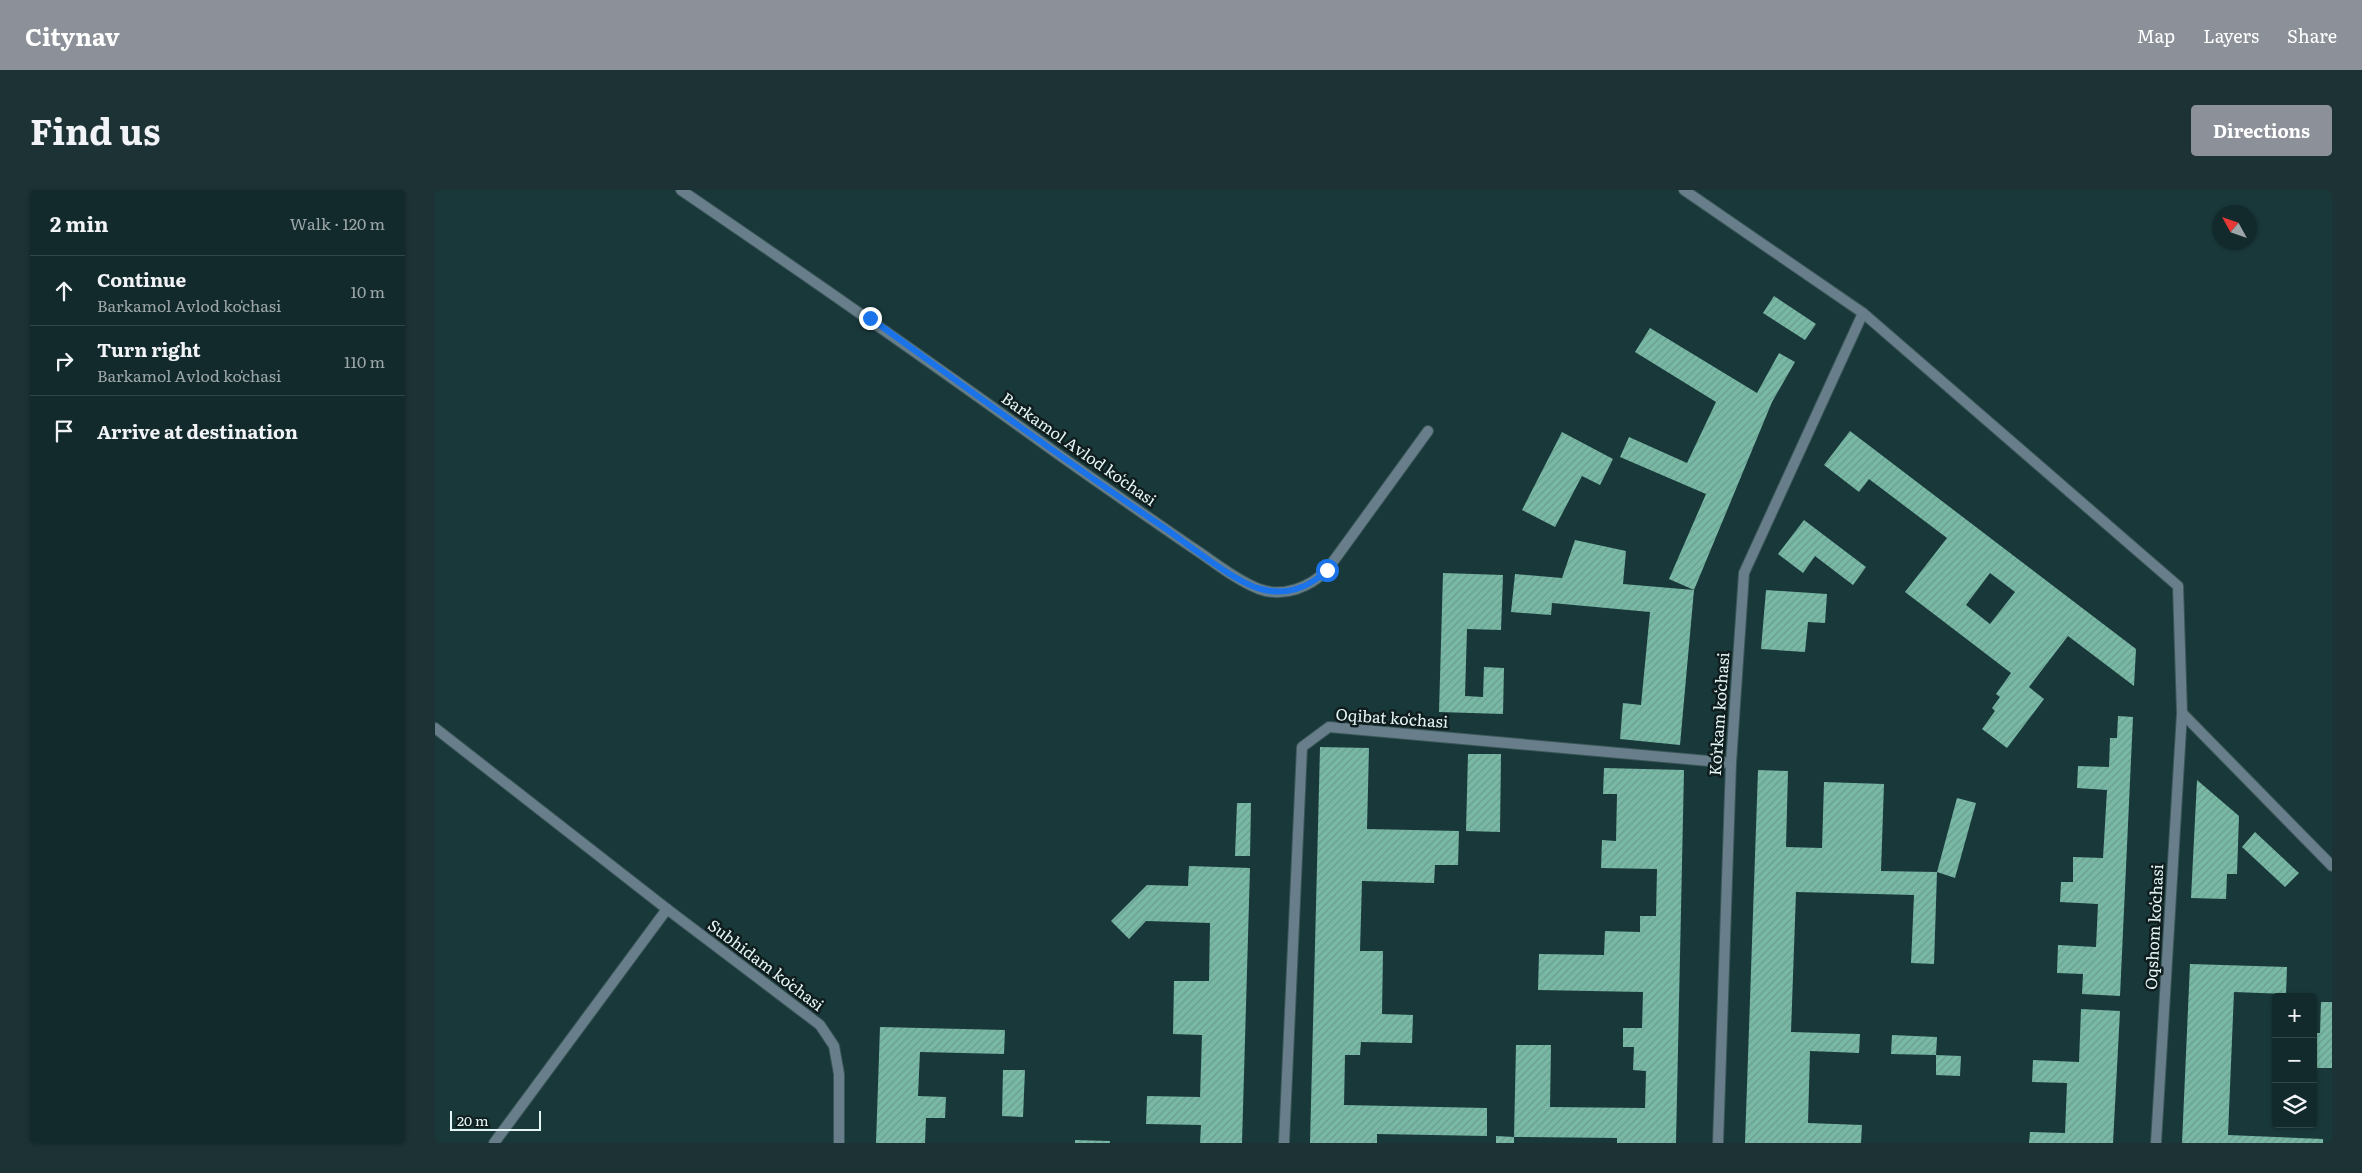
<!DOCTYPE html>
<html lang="en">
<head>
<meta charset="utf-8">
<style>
  body { margin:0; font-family:Literata,serif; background:#1c3234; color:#f1f3f6 }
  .controls { position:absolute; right:15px; bottom:15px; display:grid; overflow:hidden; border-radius:5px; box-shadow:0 1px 4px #0004 }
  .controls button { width:45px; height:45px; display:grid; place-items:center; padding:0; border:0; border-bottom:1px solid #324648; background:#132a2c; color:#f1f3f6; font:25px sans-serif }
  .compass { position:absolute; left:1777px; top:15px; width:45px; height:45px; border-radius:50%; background:#132a2c; box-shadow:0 1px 4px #0004; rotate:310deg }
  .scale { position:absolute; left:15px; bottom:12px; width:91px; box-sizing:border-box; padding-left:5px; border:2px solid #e4f5f6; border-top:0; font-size:14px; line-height:18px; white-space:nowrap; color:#e4f5f6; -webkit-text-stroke:4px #101d1e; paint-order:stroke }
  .stop { position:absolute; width:15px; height:15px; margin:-11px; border:4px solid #1a73e8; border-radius:50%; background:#fff }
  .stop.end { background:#1a73e8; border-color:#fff; box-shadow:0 1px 5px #0008 }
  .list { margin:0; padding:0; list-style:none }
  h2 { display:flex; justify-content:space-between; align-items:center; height:65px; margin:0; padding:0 20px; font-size:21px }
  h2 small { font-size:16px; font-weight:400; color:#9da7a9 }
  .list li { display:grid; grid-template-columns:32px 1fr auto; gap:15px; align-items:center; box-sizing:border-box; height:70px; padding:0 20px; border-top:1px solid #324648 }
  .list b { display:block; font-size:19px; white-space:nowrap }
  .list p { margin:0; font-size:16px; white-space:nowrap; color:#9da7a9 }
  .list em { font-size:16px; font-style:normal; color:#9da7a9 }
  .icon { flex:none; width:28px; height:28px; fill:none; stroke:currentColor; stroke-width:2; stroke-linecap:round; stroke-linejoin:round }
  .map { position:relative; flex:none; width:1897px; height:953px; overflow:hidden; border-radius:5px }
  header { display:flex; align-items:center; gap:30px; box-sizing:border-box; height:70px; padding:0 25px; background:#8c9099; color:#fff }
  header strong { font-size:24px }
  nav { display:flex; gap:28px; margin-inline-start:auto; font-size:18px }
  .intro { display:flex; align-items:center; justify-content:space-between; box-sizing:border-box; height:120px; padding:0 30px }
  h1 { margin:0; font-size:35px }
  .button { padding:12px 22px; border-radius:5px; background:#8c9099; color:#fff; font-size:18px; font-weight:700 }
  main { display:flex; gap:30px; padding:0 30px }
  aside { flex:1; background:#132a2c; border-radius:5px; box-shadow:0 1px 4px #0004 }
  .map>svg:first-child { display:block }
</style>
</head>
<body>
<header>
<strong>Citynav</strong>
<nav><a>Map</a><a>Layers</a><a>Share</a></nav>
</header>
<div class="intro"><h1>Find us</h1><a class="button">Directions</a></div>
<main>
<aside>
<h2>2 min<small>Walk · 120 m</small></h2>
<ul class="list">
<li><svg class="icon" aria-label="ahead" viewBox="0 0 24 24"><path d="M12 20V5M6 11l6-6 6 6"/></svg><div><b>Continue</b><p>Barkamol Аvlod koʻchasi</p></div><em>10 m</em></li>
<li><svg class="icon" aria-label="right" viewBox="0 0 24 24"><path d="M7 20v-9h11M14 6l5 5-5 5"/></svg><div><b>Turn right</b><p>Barkamol Аvlod koʻchasi</p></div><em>110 m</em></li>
<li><svg class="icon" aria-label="arrive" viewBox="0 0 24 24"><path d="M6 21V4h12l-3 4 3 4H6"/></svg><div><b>Arrive at destination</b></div></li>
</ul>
</aside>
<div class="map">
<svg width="1897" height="953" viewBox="0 0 1897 953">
  <defs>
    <pattern id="building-hatch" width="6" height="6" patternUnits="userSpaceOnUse" patternTransform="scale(1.25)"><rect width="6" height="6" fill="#78b8a5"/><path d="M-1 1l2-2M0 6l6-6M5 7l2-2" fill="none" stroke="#6b9c8e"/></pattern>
  </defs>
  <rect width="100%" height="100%" fill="#19383a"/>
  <g fill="url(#building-hatch)" fill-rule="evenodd">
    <path d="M1339,106L1381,134L1370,150L1328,123Z"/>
    <path d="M1215,138L1322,203L1344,163L1360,172L1337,212L1259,400L1245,555L1185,549L1188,513L1206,515L1215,422L1117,413L1116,425L1076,422L1080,384L1127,388L1140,350L1191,361L1188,394L1259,400L1234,389L1271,304L1185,267L1194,247L1252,273L1281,212L1200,162Z"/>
    <path d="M1415,241L1701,459L1699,496L1633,446L1594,497L1609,509L1572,558L1547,539L1560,521L1557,518L1565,507L1561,504L1576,483L1470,402L1512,348L1434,289L1424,302L1389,275ZM1555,383L1580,402L1555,434L1531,415Z"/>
    <path d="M1127,242L1178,269L1165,295L1147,286L1120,337L1087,320Z"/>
    <path d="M1369,330L1431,377L1418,395L1380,366L1368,383L1343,364Z"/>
    <path d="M1008,383L1068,385L1066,440L1032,439L1030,506L1048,507L1049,477L1069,478L1068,524L1004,522Z"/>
    <path d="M1331,400L1392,404L1390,433L1373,432L1370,462L1326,459Z"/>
    <path d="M1683,526L1698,527L1685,806L1647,804L1648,784L1622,783L1623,755L1661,757L1663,714L1625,712L1626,692H1638V667L1668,668L1672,600L1642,598L1643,576L1674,577L1675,548H1682Z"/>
    <path d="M885,557L934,558L932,639L1024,641L1023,675H1000L999,693L927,691L925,761H948L947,824L978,825L977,853L926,852L925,865H910L909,915L1052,918V946L942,944V953H875Z"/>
    <path d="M1033,564H1066L1065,642L1031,641Z"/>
    <path d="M1169,578L1249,580L1241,953H1182V948L1079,947L1081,855H1116L1115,917L1210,918L1211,881L1198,880L1199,857H1188V838H1207L1208,802L1103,800L1104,764L1169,765L1170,741L1205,742V726H1221L1222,679L1166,678L1167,650L1181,651L1182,604H1168Z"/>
    <path d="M1323,580L1353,581L1351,657L1387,658L1389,592L1449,594L1446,681L1502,682L1499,774L1476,773L1479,705L1361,702L1356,842L1425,844L1424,863L1375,861L1373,933L1427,935L1426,953H1310Z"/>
    <path d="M1762,590L1804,626L1802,684H1792L1791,709L1756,708Z"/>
    <path d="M1522,608L1541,613L1520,688L1502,682Z"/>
    <path d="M802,613H816L815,666H800Z"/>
    <path d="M1820,642L1864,683L1850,697L1807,657Z"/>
    <path d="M754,676L815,678L807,953H765L766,935L711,934L712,906L765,907L767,845L738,844L739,791H774L775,733L711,731L694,749L676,731L712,695L753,696Z"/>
    <path d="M1755,774L1852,777L1851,804L1799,802L1793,945L1888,949V953H1747Z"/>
    <path d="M1886,812H1897V878H1878V843H1885Z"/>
    <path d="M1646,819L1685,821L1678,953H1594L1595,942L1630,943L1632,893L1597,892L1598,870L1644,872Z"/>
    <path d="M445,837L570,840L569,864L485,862L483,906L511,907L510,928H491L490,953H441Z"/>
    <path d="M1457,845L1502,847L1501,865L1456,864Z"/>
    <path d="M1501,865L1526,866L1525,886L1501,885Z"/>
    <path d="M568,880H590L588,927L567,926Z"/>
    <path d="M1061,946L1079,947V953H1061Z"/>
    <path d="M640,950L675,951V953H640Z"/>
  </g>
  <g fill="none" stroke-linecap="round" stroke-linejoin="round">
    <g stroke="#395658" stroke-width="12">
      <g id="minor">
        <path d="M246,0C372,86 497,173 620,262C665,294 710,325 755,356C777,370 799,389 824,399C849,408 875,397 892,380L993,241"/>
        <path d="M1249,0L1428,123L1743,396L1747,523L1721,953"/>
        <path d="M1747,523L1897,676"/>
        <path d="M0,538L232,719L385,835L399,856L404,884V953"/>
        <path d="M59,953L232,719"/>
        <path d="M849,953L867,557L894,537L1296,573"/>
        <path d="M1283,953L1296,573L1309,383L1428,123"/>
      </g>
    </g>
    <use href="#minor" stroke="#687e8a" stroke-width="10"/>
  </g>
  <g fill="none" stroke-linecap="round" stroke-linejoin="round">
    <path stroke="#1a73e8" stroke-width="6" d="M435,128C533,199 630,271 731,339C754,355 801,393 826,399C851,406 874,398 892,380"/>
  </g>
  <g text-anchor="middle" stroke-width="5" stroke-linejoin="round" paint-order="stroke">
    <g font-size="16" fill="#e4f5f6" stroke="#101d1e">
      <text transform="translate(644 259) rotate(35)" y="6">Barkamol Аvlod koʻchasi</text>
      <text transform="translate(1284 524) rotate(-86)" y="6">Koʻrkam koʻchasi</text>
      <text transform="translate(957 528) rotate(4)" y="6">Oqibat koʻchasi</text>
      <text transform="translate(1719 737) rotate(-87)" y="6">Oqshom koʻchasi</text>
      <text transform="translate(331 775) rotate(37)" y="6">Subhidam koʻchasi</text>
    </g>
  </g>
</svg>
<div class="controls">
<button>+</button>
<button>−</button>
<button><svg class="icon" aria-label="layers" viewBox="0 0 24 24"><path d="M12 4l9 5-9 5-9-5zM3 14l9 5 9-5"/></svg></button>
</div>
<svg class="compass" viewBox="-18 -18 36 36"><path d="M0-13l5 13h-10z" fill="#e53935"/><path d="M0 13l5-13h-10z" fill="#9da7a9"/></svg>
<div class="scale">20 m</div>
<div class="stop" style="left:892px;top:380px"></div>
<div class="stop end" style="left:435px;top:128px"></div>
</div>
</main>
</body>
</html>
